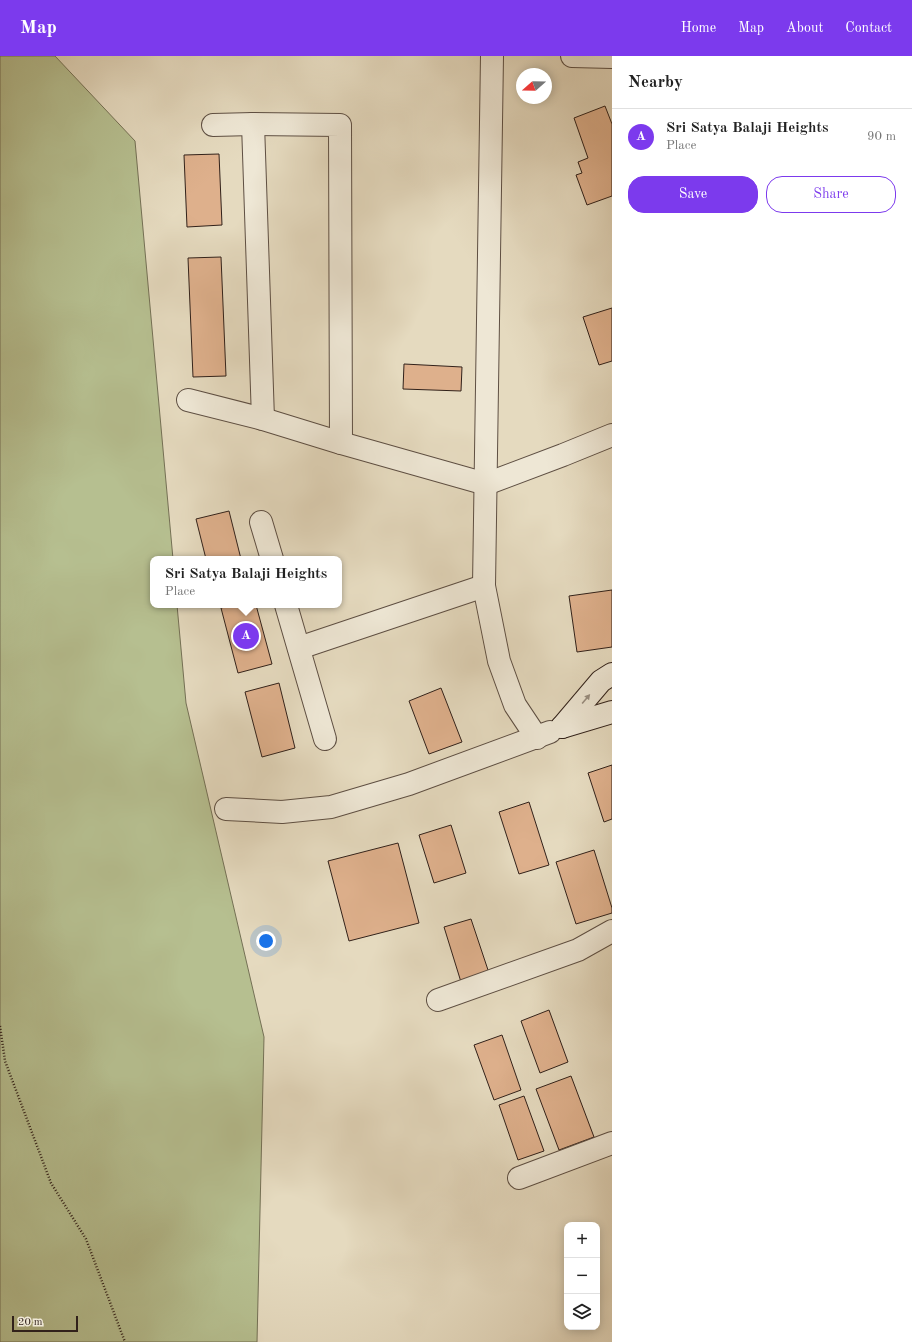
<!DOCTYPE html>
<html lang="en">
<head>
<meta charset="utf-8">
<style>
  body { margin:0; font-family:"Old Standard TT",serif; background:#f6f6f6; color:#222 }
  .controls { position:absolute; right:12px; bottom:12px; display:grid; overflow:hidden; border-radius:8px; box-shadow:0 2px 10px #0003 }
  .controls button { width:36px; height:36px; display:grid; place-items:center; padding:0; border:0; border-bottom:1px solid #e0e0e0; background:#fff; color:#222; font:20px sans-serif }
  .compass { position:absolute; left:516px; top:12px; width:36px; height:36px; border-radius:50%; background:#fff; box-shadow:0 2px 10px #0003; rotate:250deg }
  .scale { position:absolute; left:12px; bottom:10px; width:66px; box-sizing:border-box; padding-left:4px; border:2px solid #31211a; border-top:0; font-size:11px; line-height:14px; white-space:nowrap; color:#31211a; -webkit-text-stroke:3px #eee7d5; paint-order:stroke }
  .you { position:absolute; left:266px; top:885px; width:14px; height:14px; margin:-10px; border:3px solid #fff; border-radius:50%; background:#1a73e8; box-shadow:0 0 0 6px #1a73e833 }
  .badge { display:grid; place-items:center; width:26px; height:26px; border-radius:50%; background:#7c3aed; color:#fff; font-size:13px; font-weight:700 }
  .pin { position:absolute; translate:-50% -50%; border:2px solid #fff; box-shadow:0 1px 4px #0006 }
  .popup { position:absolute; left:150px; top:500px; width:192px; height:52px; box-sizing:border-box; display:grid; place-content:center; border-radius:8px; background:#fff; filter:drop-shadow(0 1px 3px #0005); font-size:13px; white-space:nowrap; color:#767676 }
  .popup b { font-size:15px; color:#222 }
  .popup::after { content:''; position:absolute; left:50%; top:100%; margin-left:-8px; border:8px solid transparent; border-top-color:#fff }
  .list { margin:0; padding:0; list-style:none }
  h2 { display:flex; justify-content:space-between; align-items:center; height:52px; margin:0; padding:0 16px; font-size:17px }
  h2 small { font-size:13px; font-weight:400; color:#767676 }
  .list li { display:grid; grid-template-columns:26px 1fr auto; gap:12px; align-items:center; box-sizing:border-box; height:56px; padding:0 16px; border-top:1px solid #e0e0e0 }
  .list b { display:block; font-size:15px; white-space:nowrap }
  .list p { margin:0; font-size:13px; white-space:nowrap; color:#767676 }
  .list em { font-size:13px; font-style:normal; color:#767676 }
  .actions { display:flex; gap:8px; padding:12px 16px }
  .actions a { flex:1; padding:9px 0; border:1px solid #7c3aed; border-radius:16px; text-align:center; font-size:14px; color:#7c3aed }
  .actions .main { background:#7c3aed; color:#fff }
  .icon { flex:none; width:22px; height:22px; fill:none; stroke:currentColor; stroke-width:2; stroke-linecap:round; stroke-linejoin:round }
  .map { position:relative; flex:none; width:612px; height:1286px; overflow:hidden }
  header { display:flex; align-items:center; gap:24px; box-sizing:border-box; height:56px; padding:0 20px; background:#7c3aed; color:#fff }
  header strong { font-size:19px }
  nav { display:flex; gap:22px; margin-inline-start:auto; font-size:14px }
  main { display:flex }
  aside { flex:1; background:#fff }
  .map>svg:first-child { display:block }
</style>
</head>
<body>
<header>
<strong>Map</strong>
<nav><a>Home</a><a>Map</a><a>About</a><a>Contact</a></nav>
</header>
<main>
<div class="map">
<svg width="612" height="1286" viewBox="0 0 612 1286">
  <rect width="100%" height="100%" fill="#e5dabf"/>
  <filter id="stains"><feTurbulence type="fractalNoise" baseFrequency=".005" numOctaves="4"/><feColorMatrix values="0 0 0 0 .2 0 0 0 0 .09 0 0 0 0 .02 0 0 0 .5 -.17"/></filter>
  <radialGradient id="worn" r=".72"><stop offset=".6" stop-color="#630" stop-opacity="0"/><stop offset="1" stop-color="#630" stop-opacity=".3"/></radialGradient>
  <path fill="#b6bf90" stroke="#747055" d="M0,0H55L135,85L173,503H153V549H177L186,647L264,981L257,1286H0Z"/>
  <g fill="#deb08c" stroke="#31211a">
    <path d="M605,50L612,68V140L587,149L576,119L582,117L578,106L588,102L574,62Z"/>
    <path d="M219,98L222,169L187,171L184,99Z"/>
    <path d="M221,201L226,320L193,321L188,202Z"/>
    <path d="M612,252V305L599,309L583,261Z"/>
    <path d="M404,308L462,311L461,335L403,333Z"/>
    <path d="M229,455L241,503H206L196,463Z"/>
    <path d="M612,534V591L577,596L569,540Z"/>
    <path d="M234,549H256L272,608L238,617L221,552Z"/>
    <path d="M279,627L295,692L262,701L245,636Z"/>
    <path d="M441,632L462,686L429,698L409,645Z"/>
    <path d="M612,709V763L604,766L588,717Z"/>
    <path d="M529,746L549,809L519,818L499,756Z"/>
    <path d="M451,769L466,817L434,827L419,779Z"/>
    <path d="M398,787L419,867L349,885L328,805Z"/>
    <path d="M594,794L612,852V857L576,868L556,806Z"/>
    <path d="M471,863L489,917L461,926L444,871Z"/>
    <path d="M549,954L568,1006L540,1017L521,965Z"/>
    <path d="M502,979L521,1034L494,1044L474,989Z"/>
    <path d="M571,1020L594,1081L559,1094L536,1033Z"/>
    <path d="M524,1040L544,1095L518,1104L499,1049Z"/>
  </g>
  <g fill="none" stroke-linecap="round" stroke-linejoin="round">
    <g stroke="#5e4f43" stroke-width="24">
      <g id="street">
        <path d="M492,0L484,530L499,605L515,649L537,682"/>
        <path d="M572,0L612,1"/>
        <path d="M253,68L263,363"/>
        <path d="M213,69L253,68L340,69L341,387"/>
        <path d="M188,344L263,363L341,387L486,428L563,399L612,379"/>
        <path d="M261,466L272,503"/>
        <path d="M286,549L325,683"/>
        <path d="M299,592L484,530"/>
        <path d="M226,753L282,756L331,751L409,728L550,676"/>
        <path d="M438,944L578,894L612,875"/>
        <path d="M519,1122L612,1087"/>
      </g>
    </g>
    <g stroke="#31211a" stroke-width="24">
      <g id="secondary">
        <path d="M562,671L601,625L612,618"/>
        <path d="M562,671L612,656"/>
      </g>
    </g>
    <path stroke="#31211a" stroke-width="2.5" stroke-dasharray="1 2" stroke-linecap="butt" d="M0,970L5,1005L51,1127L86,1183L125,1286"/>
    <use href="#street" stroke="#eee7d5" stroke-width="22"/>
    <use href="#secondary" stroke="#eee7d5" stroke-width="22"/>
  </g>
  <defs><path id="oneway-solid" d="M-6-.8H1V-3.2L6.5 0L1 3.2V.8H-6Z"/></defs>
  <use fill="#998e81" href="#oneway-solid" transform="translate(586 643) rotate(-50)"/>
  <rect width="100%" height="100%" filter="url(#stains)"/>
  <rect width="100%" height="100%" fill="url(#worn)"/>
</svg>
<div class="controls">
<button>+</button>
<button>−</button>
<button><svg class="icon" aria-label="layers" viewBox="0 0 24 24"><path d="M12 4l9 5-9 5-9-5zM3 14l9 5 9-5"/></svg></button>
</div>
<svg class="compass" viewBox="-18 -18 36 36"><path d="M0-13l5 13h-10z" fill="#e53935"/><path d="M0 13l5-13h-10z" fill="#767676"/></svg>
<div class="scale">20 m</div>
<div class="you"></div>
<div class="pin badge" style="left:246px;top:580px">A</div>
<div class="popup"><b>Sri Satya Balaji Heights</b>Place</div>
</div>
<aside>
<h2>Nearby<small></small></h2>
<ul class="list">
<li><span class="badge">A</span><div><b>Sri Satya Balaji Heights</b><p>Place</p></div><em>90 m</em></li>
</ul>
<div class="actions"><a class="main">Save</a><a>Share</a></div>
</aside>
</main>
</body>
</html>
